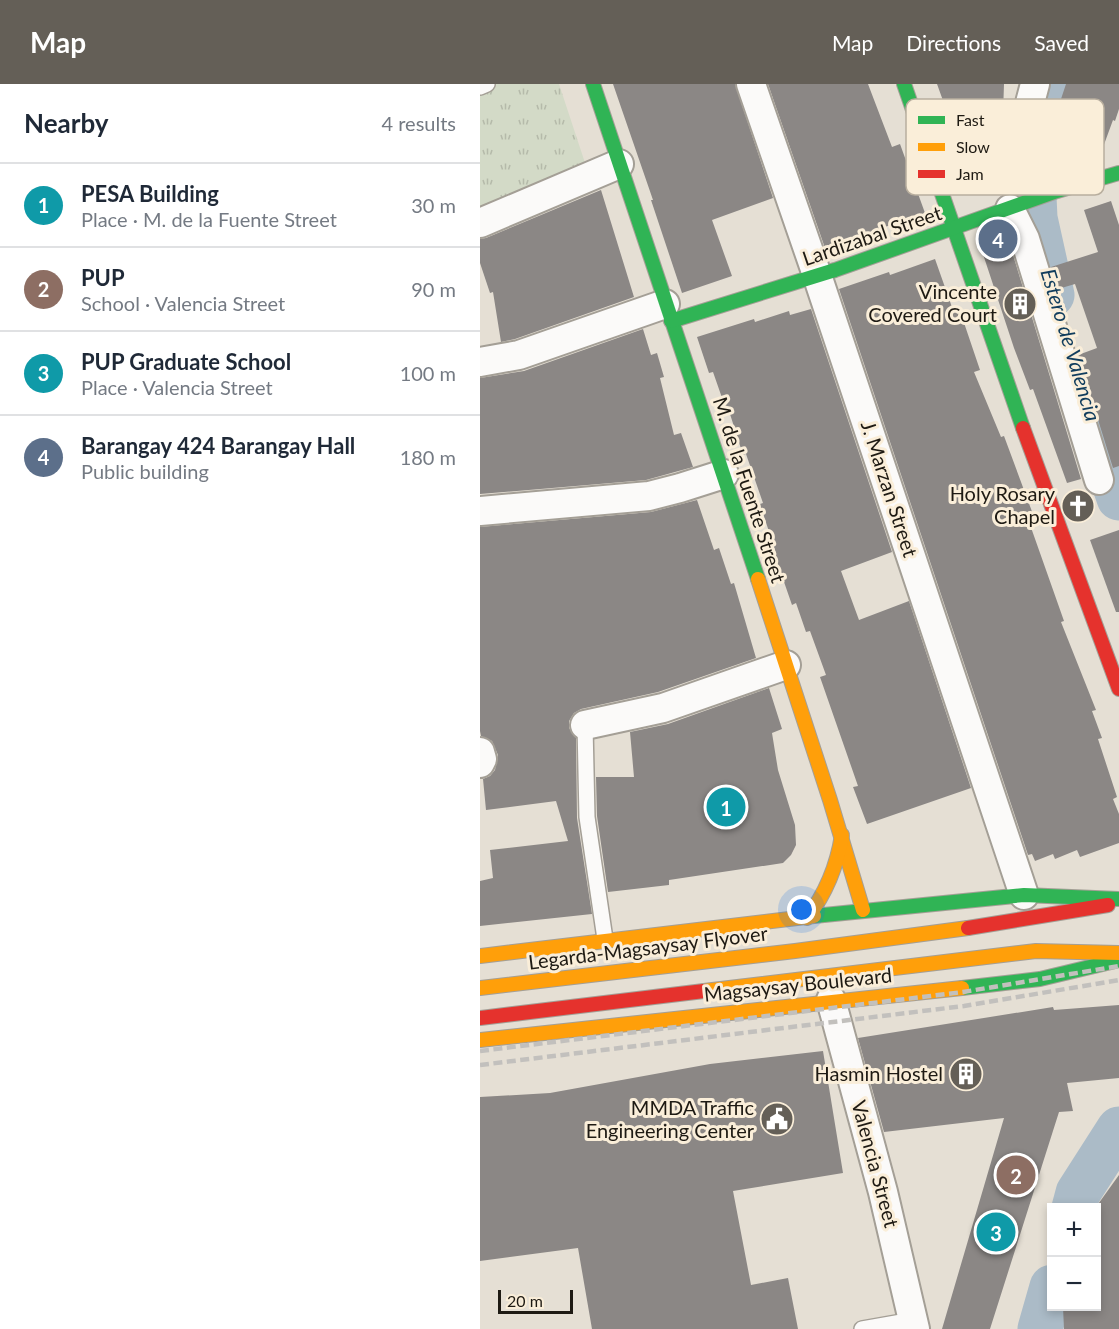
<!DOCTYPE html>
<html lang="en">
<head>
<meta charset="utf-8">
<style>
  body { margin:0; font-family:Lato,sans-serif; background:#f2f2f3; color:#1f2937 }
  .controls { position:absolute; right:18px; bottom:18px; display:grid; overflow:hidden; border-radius:0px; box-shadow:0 3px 9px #0003 }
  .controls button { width:54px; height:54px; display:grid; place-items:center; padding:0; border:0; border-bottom:2px solid #e0e1e3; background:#fff; color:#1f2937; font:30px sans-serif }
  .scale { position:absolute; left:18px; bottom:15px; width:75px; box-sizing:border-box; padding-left:6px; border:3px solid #1e1a13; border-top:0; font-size:16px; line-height:21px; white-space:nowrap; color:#1e1a13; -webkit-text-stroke:4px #faeed9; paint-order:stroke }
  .you { position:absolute; left:322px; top:826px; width:21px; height:21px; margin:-15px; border:4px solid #fff; border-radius:50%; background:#1a73e8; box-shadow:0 0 0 9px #1a73e833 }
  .badge { display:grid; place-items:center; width:39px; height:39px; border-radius:50%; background:#645f57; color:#fff; font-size:20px; font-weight:700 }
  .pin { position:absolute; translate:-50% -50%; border:3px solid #fff; box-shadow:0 2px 6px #0006 }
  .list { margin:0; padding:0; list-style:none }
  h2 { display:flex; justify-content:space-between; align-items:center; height:78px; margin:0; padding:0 24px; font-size:26px }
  h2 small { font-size:20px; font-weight:400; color:#747a83 }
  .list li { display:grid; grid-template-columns:39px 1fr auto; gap:18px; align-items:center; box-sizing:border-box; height:84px; padding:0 24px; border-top:2px solid #e0e1e3 }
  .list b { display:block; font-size:22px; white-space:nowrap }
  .list p { margin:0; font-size:20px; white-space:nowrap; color:#747a83 }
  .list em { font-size:20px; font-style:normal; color:#747a83 }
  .map { position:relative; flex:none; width:639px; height:1245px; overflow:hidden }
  header { display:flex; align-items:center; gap:36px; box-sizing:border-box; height:84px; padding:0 30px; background:#645f57; color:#fff }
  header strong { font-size:28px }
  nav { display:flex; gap:33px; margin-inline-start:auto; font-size:21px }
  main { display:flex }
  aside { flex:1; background:#fff }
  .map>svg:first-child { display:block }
</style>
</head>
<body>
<header>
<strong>Map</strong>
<nav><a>Map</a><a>Directions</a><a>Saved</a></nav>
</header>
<main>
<aside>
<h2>Nearby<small>4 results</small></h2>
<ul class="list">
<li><span class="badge" style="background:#0f9aa8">1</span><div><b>PESA Building</b><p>Place · M. de la Fuente Street</p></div><em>30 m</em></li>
<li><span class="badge" style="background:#8d6e63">2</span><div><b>PUP</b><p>School · Valencia Street</p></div><em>90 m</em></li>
<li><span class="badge" style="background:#0f9aa8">3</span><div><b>PUP Graduate School</b><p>Place · Valencia Street</p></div><em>100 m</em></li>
<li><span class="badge" style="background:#5c6f8a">4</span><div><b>Barangay 424 Barangay Hall</b><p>Public building</p></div><em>180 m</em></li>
</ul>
</aside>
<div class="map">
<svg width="639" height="1245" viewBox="0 0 639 1245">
  <defs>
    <pattern id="grass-tufts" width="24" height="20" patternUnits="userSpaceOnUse" patternTransform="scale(1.5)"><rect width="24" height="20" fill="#d3dac7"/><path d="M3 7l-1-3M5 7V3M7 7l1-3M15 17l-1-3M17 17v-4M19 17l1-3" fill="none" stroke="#b5baaa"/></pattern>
  </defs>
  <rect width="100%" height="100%" fill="#e5dfd4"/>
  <path fill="url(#grass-tufts)" d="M0,0H79L109,91L0,135Z"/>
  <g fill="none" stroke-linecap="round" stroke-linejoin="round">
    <g stroke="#abbbc7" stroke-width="45">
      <path d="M572,211L555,134L552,70L574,0"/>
      <path d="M612,336L639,414"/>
      <path d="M594,1124L598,1109L639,1045"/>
      <path d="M560,1245L572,1203"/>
    </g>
  </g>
  <g fill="#8b8785">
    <path d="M133,0H255L293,114L232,136L252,192L202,209L171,116H173Z"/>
    <path d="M288,0H388L412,63L420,60L445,129L345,164Z"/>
    <path d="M457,0H524L522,60L516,83L515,101L499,107L482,60L479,61Z"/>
    <path d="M586,0H639V25L635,37L633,36L622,66L570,48Z"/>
    <path d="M121,106L154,213L35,255L21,258L13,208L10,209L0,179V155L6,154Z"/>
    <path d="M631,117L639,141V382L633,384L598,271L617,264L595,200L578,205L571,183L618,168L604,126Z"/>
    <path d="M522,146L530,161L601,395L587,399L553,305L550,306L534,264L498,155Z"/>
    <path d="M455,175L473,226L479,224L500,286L494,288L521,353L524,352L554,433L548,435L584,537L581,538L616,626L612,627L622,654L618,655L637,713L633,715L639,730V759L600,773L597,766L575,775L573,770L555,777L552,770L548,771L359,205L409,188L410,191Z"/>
    <path d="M331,225L412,468L361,487L379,536L429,517L491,704L387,740L373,703L378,702L340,593L346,591L330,547L326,548L316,519L312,521L294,469H296L280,420L283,419L266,370L263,371L250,330L248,331L233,288L229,289L217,253L274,235L275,238L309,227L310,231Z"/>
    <path d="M163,245L171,271L177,269L184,293L180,294L194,351L201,349L213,383L166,396L0,410V294L44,287Z"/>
    <path d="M217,416L234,466L239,464L251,500L254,499L276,574L178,608L101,625L94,629L89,637V644L96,654L97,734L112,830L0,842V797L13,794L10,766L88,757L76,717L6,726L3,695L10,692L15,686L18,671L12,657L1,652L0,647V443L171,428Z"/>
    <path d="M639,446V528H636L610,456Z"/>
    <path d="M289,604L302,645L292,649L298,686L315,741L316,761L311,771L303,779L189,796V801L128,808L117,732L116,693H154L150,648L188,640Z"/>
    <path d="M639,921V994L587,999L593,1027L579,1028L510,1245H462L524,1034L404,1048L378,954L573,923L574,926Z"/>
    <path d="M343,967L363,1089L253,1107L271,1201L308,1194L318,1245H112L98,1164L0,1177V1013L70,1009L230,980Z"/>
    <path d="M639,1091V1245H584L583,1223L616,1222V1123Z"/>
  </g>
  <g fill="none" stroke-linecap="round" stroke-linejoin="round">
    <g stroke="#a49f96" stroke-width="18">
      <g id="lane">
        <path d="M0,3L7,0"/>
        <path d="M105,641L107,733L125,855"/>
        <path d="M382,1245L433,1236"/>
      </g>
    </g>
    <g stroke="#a49f96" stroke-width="32">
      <g id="street">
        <path d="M271,0L337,191L544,811"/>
        <path d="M532,87L555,0"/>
        <path d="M530,125L545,155L619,396"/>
        <path d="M0,139L139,80"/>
        <path d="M0,278L39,271L185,220"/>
        <path d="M0,427L169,412L200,404L244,390"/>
        <path d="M105,641L183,624L306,581"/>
        <path d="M0,668L2,675L0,679"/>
        <path d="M351,916L403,1108L435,1245"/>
      </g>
    </g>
    <g stroke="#a49f96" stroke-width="16">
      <g id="fast">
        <path d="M113,0L278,495"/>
        <path d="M424,0L543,344"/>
        <path d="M191,237L355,186L577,107L639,89"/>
        <path d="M334,832L544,811L639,815"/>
        <path d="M482,904L560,895L639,876"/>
      </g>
    </g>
    <g stroke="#a49f96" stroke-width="16">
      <g id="slow">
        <path d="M278,495L350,716L383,826"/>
        <path d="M327,834C346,809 357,783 362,751"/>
        <path d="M0,872L334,832"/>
        <path d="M0,904L315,867L488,844"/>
        <path d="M224,907L556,867L639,869"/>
        <path d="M0,956L482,904"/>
      </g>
    </g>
    <g stroke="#a49f96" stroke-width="16">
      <g id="jam">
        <path d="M543,344L639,605"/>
        <path d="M488,844L628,821"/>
        <path d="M0,934L224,907"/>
      </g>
    </g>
    <use href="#lane" stroke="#fbfaf9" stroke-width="15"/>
    <use href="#street" stroke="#fbfaf9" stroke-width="28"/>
    <use href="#fast" stroke="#30b455" stroke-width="14"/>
    <use href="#slow" stroke="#ff9f0a" stroke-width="14"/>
    <use href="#jam" stroke="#e5322d" stroke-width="14"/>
    <g stroke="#c2c0bd" stroke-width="4.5" stroke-dasharray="9 4.5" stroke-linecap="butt">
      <path d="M0,967L483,908L639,882"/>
      <path d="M0,981L484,922L639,896"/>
    </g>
  </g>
  <defs>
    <g id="building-disc" transform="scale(1.725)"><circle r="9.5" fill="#645f57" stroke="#faeed9"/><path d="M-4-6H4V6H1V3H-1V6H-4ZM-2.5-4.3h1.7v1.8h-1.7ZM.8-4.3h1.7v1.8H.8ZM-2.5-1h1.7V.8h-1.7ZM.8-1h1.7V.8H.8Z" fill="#fff"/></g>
    <g id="church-disc" transform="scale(1.725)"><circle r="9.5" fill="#645f57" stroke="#faeed9"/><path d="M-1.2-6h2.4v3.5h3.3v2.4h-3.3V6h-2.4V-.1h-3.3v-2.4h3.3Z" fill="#fff"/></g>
    <g id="civic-disc" transform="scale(1.725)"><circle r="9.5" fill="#645f57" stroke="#faeed9"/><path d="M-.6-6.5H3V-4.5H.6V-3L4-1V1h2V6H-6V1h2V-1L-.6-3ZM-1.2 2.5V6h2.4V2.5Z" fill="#fff"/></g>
  </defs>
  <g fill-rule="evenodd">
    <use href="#building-disc" x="540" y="220"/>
    <use href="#church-disc" x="598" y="422"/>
    <use href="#building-disc" x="486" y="990"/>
    <use href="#civic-disc" x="297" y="1035"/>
  </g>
  <g text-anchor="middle" stroke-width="6" stroke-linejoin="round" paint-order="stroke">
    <g font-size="20" fill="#1e1a13" stroke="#faeed9">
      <text transform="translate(392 152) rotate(-19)" y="7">Lardizabal Street</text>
      <text transform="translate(409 405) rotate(72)" y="7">J. Marzan Street</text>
      <text transform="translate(269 406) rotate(72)" y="7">M. de la Fuente Street</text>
      <text transform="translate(168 864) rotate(-7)" y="7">Legarda-Magsaysay Flyover</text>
      <text transform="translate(318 901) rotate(-6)" y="7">Magsaysay Boulevard</text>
      <text transform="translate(395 1080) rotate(75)" y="7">Valencia Street</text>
    </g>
    <g font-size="20" fill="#1e1a13" stroke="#faeed9" text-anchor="end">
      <text x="517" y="215">Vincente<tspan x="517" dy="23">Covered Court</tspan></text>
      <text x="575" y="417">Holy Rosary<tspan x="575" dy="23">Chapel</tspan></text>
      <text x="463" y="997">Hasmin Hostel</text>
      <text x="274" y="1031">MMDA Traffic<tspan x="274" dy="23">Engineering Center</tspan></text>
    </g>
    <g font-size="21" font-style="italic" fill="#113d5d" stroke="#faeed9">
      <text transform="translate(590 261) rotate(73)" y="7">Estero de Valencia</text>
    </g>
  </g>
  <rect x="426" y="15" width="198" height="96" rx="9" fill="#faeed9" stroke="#b8ae9e" stroke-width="1.5"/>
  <rect x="438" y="32" width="27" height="8" fill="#30b455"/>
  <rect x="438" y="59" width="27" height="8" fill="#ff9f0a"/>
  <rect x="438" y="86" width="27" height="8" fill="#e5322d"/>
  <g font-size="16" fill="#1e1a13">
    <text x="476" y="42">Fast</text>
    <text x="476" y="69">Slow</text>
    <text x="476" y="96">Jam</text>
  </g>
</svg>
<div class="controls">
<button>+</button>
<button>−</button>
</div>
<div class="scale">20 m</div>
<div class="you"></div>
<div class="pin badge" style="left:246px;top:723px;background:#0f9aa8">1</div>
<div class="pin badge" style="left:536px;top:1091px;background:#8d6e63">2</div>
<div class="pin badge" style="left:516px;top:1148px;background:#0f9aa8">3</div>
<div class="pin badge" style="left:518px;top:155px;background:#5c6f8a">4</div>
</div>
</main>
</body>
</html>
